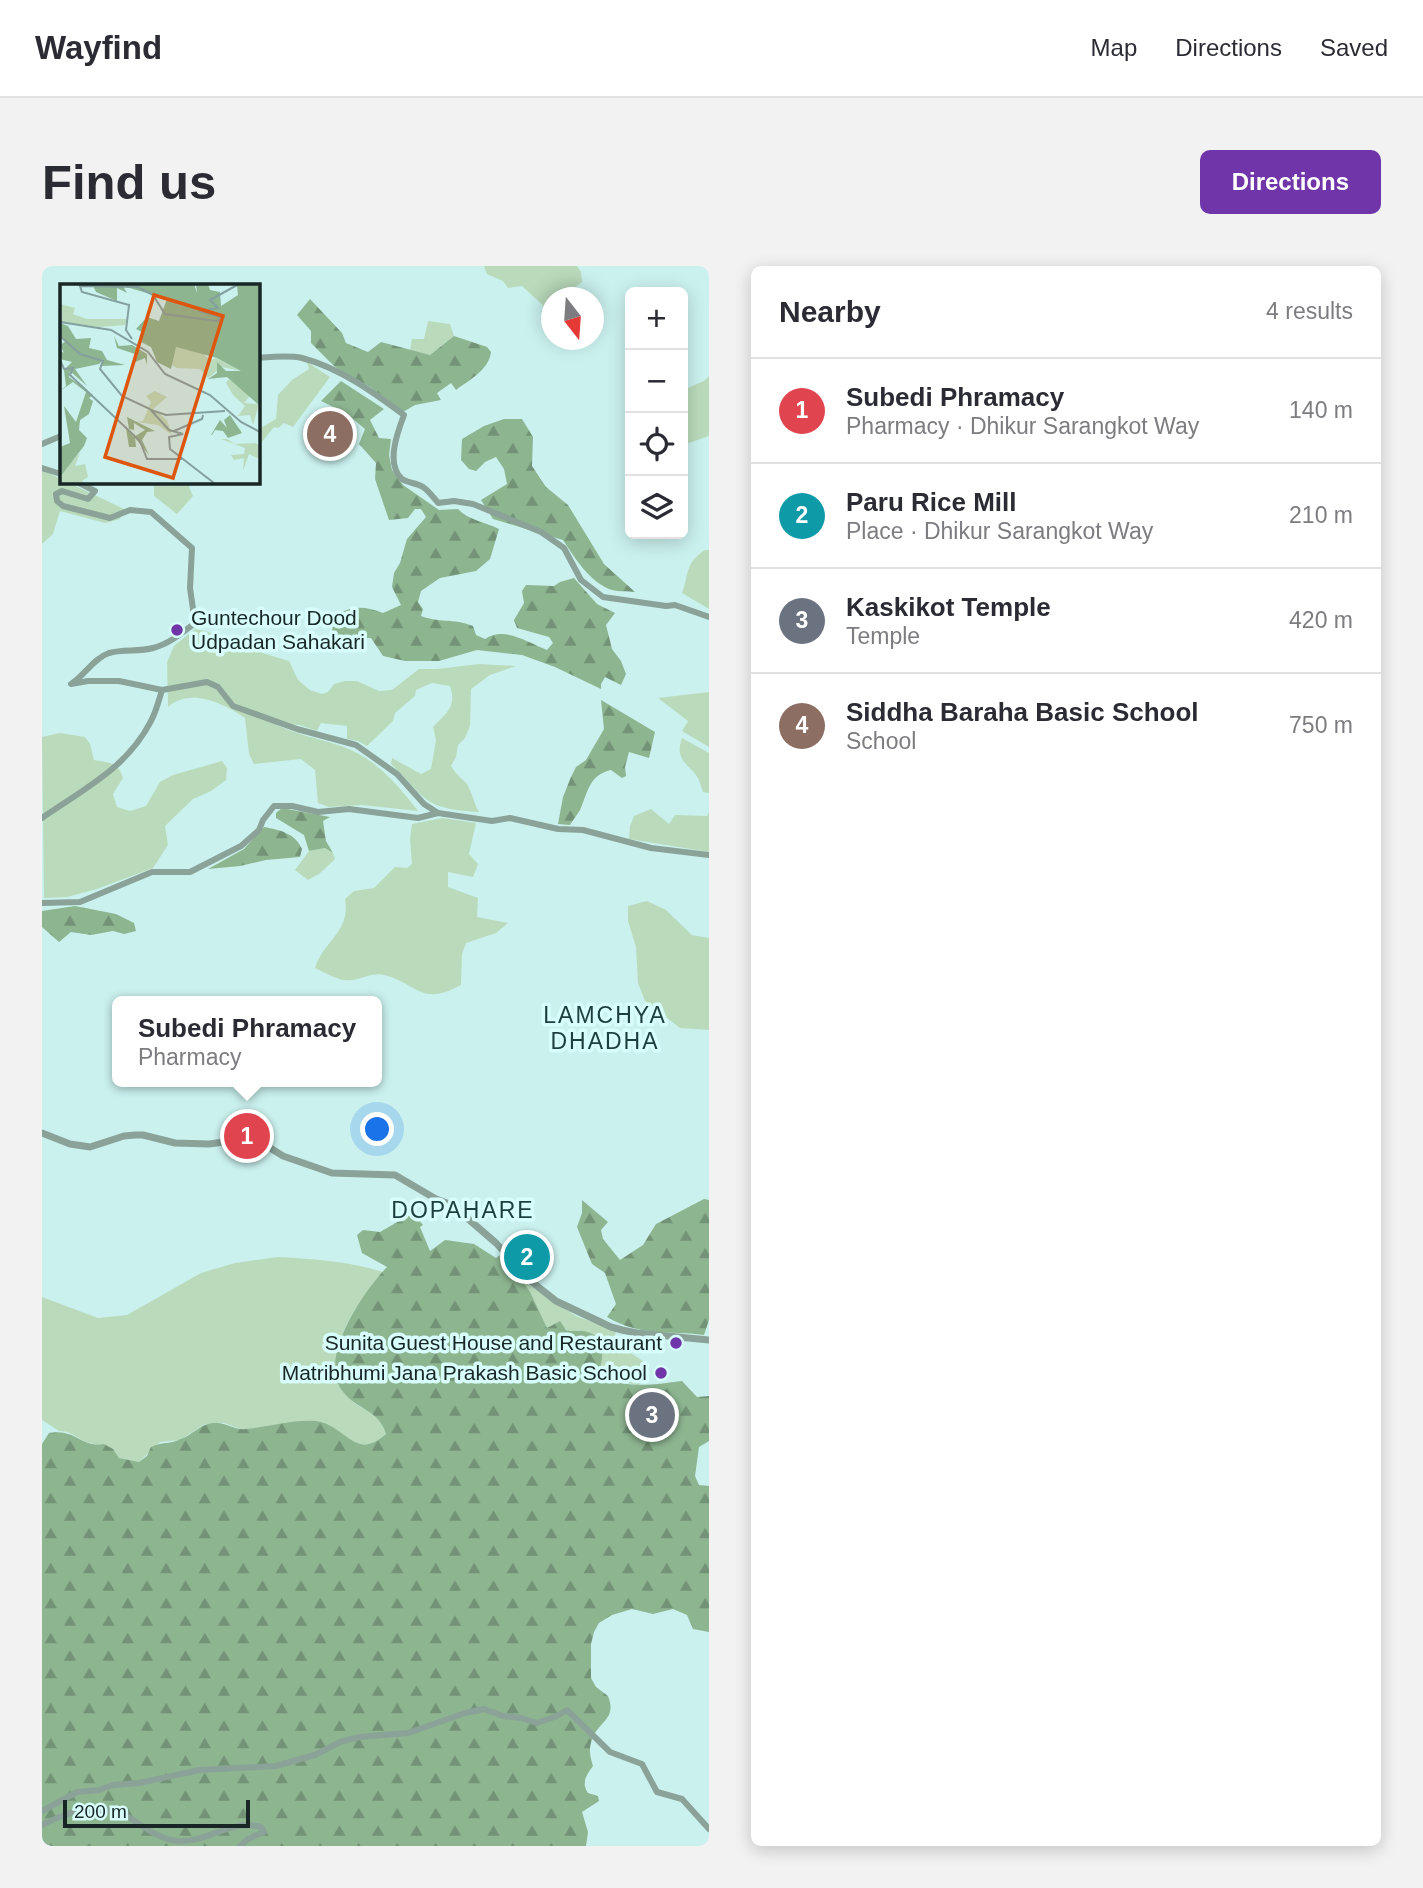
<!DOCTYPE html>
<html lang="en">
<head>
<meta charset="utf-8">
<style>
  body { margin:0; font-family:Arial,sans-serif; background:#f2f2f3; color:#2b2b33 }
  .controls { position:absolute; right:21px; top:21px; display:grid; overflow:hidden; border-radius:10px; box-shadow:0 4px 18px #0003 }
  .controls button { width:63px; height:63px; display:grid; place-items:center; padding:0; border:0; border-bottom:2px solid #e1e1e2; background:#fff; color:#2b2b33; font:35px sans-serif }
  .compass { position:absolute; left:499px; top:21px; width:63px; height:63px; border-radius:50%; background:#fff; box-shadow:0 4px 18px #0003; rotate:163deg }
  .scale { position:absolute; left:21px; bottom:18px; width:187px; box-sizing:border-box; padding-left:7px; border:4px solid #182726; border-top:0; font-size:19px; line-height:24px; white-space:nowrap; color:#182726; -webkit-text-stroke:5px #d7fefb; paint-order:stroke }
  .you { position:absolute; left:336px; top:864px; width:24px; height:24px; margin:-18px; border:5px solid #fff; border-radius:50%; background:#1a73e8; box-shadow:0 0 0 10px #1a73e833 }
  .badge { display:grid; place-items:center; width:46px; height:46px; border-radius:50%; background:#7135aa; color:#fff; font-size:23px; font-weight:700 }
  .pin { position:absolute; translate:-50% -50%; border:4px solid #fff; box-shadow:0 2px 7px #0006 }
  .popup { position:absolute; left:70px; top:730px; width:270px; height:91px; box-sizing:border-box; display:grid; place-content:center; border-radius:10px; background:#fff; filter:drop-shadow(0 2px 5px #0005); font-size:23px; white-space:nowrap; color:#7c7c81 }
  .popup b { font-size:26px; color:#2b2b33 }
  .popup::after { content:''; position:absolute; left:50%; top:100%; margin-left:-14px; border:14px solid transparent; border-top-color:#fff }
  .list { margin:0; padding:0; list-style:none }
  h2 { display:flex; justify-content:space-between; align-items:center; height:91px; margin:0; padding:0 28px; font-size:30px }
  h2 small { font-size:23px; font-weight:400; color:#7c7c81 }
  .list li { display:grid; grid-template-columns:46px 1fr auto; gap:21px; align-items:center; box-sizing:border-box; height:105px; padding:0 28px; border-top:2px solid #e1e1e2 }
  .list b { display:block; font-size:26px; white-space:nowrap }
  .list p { margin:0; font-size:23px; white-space:nowrap; color:#7c7c81 }
  .list em { font-size:23px; font-style:normal; color:#7c7c81 }
  .icon { flex:none; width:38px; height:38px; fill:none; stroke:currentColor; stroke-width:2; stroke-linecap:round; stroke-linejoin:round }
  .map { position:relative; flex:none; width:667px; height:1580px; overflow:hidden; border-radius:10px }
  header { display:flex; align-items:center; gap:42px; box-sizing:border-box; height:98px; padding:0 35px; background:#fff; border-bottom:2px solid #e1e1e2 }
  header strong { font-size:33px }
  nav { display:flex; gap:38px; margin-inline-start:auto; font-size:24px }
  .intro { display:flex; align-items:center; justify-content:space-between; box-sizing:border-box; height:168px; padding:0 42px }
  h1 { margin:0; font-size:49px }
  .button { padding:18px 32px; border-radius:10px; background:#7135aa; color:#fff; font-size:24px; font-weight:700 }
  main { display:flex; gap:42px; padding:0 42px }
  aside { flex:1; background:#fff; border-radius:10px; box-shadow:0 4px 18px #0003 }
  .map>svg:first-child { display:block }
</style>
</head>
<body>
<header>
<strong>Wayfind</strong>
<nav><a>Map</a><a>Directions</a><a>Saved</a></nav>
</header>
<div class="intro"><h1>Find us</h1><a class="button">Directions</a></div>
<main>
<div class="map">
<svg width="667" height="1580" viewBox="0 0 667 1580">
  <defs>
    <pattern id="forest-firs" width="22" height="20" patternUnits="userSpaceOnUse" patternTransform="scale(1.75)"><rect width="22" height="20" fill="#8db590"/><path d="M5 1l3.5 6h-7zM16 11l3.5 6h-7z" fill="#729375"/></pattern>
  </defs>
  <rect width="100%" height="100%" fill="#caf1ee"/>
  <g fill="#badbbb">
    <path d="M442,0H535L539,6L540,16L520,31L509,32V40L505,43L480,20L466,22L461,15L445,8Z"/>
    <path d="M386,55L408,58L412,70L388,89L368,85L370,73H382Z"/>
    <path d="M265,96L288,111L251,161L242,157L236,162L232,161L215,182V164L234,153L236,129L250,114L267,103Z"/>
    <path d="M667,110V170L641,179V124L662,115Z"/>
    <path d="M0,204L82,243L78,253L63,257L18,245L11,268L0,278Z"/>
    <path d="M112,215H151L147,221L151,230L135,248L112,230Z"/>
    <path d="M663,284H667V343L640,327C648,306 642,298 663,284Z"/>
    <path d="M153,363L164,365L204,382L247,395L256,414L268,424L280,428L286,426L292,418L303,415H315L337,425L350,424L377,403H395L437,398L474,400L448,409L429,423L428,460L423,472L416,479L414,491L409,500C414,508 419,512 425,518C430,526 432,538 437,546C383,543 385,534 349,498L350,492L379,508L389,503L394,474L391,461C404,447 415,441 408,420L390,417L374,424L373,430L353,447L351,455L325,480L316,475L305,473V460L279,457L275,465L258,459L233,458C255,469 279,473 302,481C334,493 356,519 376,545L320,539L287,541L276,537L273,504L259,493L212,498L207,488L203,452C182,437 147,421 126,441L125,396L132,380Z"/>
    <path d="M667,426V481L640,465L646,455L616,432Z"/>
    <path d="M18,467L43,471L48,478L52,494C67,497 76,495 81,512L71,528L75,541L88,545L104,540L118,516L131,509L180,495L185,502L184,514L169,525L151,533L123,560L126,579L111,602L55,623L25,631L2,632L0,471Z"/>
    <path d="M640,472L667,487V527L661,526C659,520 657,513 654,509C643,496 633,492 640,472Z"/>
    <path d="M609,543L627,558L633,549L665,550L667,546V586L587,573L588,560L592,550Z"/>
    <path d="M401,552L434,557L427,588L436,598L431,611L406,606V621L436,632L435,651L466,657L454,667L424,677L420,688L419,719C378,741 377,718 342,709C332,706 320,713 310,714C297,716 284,707 273,702C281,675 309,666 303,633L312,625L332,622L353,601L365,602L370,598L368,573L370,558Z"/>
    <path d="M283,582L291,587L293,593L277,608L266,614L253,604L267,585Z"/>
    <path d="M605,635L624,644L650,669L667,672V764L638,762L603,735L596,717L594,681L586,655V640Z"/>
    <path d="M236,991C272,993 306,995 341,1006C314,1040 274,1089 307,1131C319,1147 336,1141 344,1168C314,1195 303,1161 273,1155L201,1164L182,1157L163,1158L138,1174L118,1176L97,1196L77,1192L71,1183L44,1176L26,1166L17,1165L0,1154V1031L56,1052L85,1049L159,1007L193,997Z"/>
    <path d="M481,1015L534,1050L574,1065L572,1076L601,1095L597,1120L556,1108L559,1103L538,1064L528,1066L519,1060L505,1062Z"/>
  </g>
  <g fill="url(#forest-firs)">
    <path d="M268,33L300,67L304,77L326,86L339,76L388,89L412,70L445,81L449,86C447,104 427,114 414,124L409,117L395,127L399,134L373,139L361,146L328,121L293,101L269,77V65L255,49Z"/>
    <path d="M299,115L342,143L328,154L337,172L349,173L347,189L350,204L361,219L397,244L416,243C426,254 443,256 457,263L448,293L434,305L398,312L379,325L376,336L381,343L379,350C396,357 411,352 431,360L434,369L443,373C462,360 485,376 505,384L511,377L507,371L475,362L472,354L482,337L480,325L484,319L512,320L518,316L532,312L555,338L573,347L564,359L570,383L579,395L584,408L579,419L563,411L559,418V423L513,401L480,389L435,384L397,395H363L341,390L329,372L289,373L292,351C308,339 323,340 341,347L359,339L350,321L352,307L358,297L365,273L384,251L379,243H373L366,252L347,254L333,213L334,197L317,178L323,163L304,147L279,135Z"/>
    <path d="M462,153H480L491,171L490,200L504,221L526,239L562,298L593,326C586,325 577,326 570,324C548,317 533,292 521,274L451,253L439,234L465,218L462,203L454,191L443,196L434,205L427,203L419,194L420,173L442,160Z"/>
    <path d="M559,434L613,466L607,492L587,486L583,501L584,510L580,512L569,504C547,509 546,526 538,544C535,549 531,554 528,559L516,558L521,531L529,511L534,501L544,494L562,463Z"/>
    <path d="M240,542L288,551L281,555L284,575L291,587L283,582L267,585L262,569L234,552V547Z"/>
    <path d="M222,561C238,564 253,567 260,583L258,591L224,594L198,600L166,603L202,583Z"/>
    <path d="M33,640L74,648L92,657L94,665L82,668L71,665L49,669L29,666L17,676L0,661V645Z"/>
    <path d="M662,933L667,934V1054L662,1069C626,1064 599,1071 565,1051L574,1038L563,1007L550,998L535,961L540,947V934L566,956L559,964L561,973L578,994L601,979L614,958Z"/>
    <path d="M371,947L381,959L378,961L388,985L403,974L432,978L454,992L461,987L488,1026L505,1062L518,1055L524,1064C530,1066 535,1064 541,1065C567,1069 561,1095 555,1112C591,1121 603,1120 640,1115L655,1131L667,1130V1175L657,1181L653,1210L657,1219L667,1220V1366L651,1363L645,1349L631,1343L611,1348L590,1343L570,1349L557,1357L552,1366L549,1378V1412L554,1421L566,1430C575,1452 558,1455 551,1471C546,1482 548,1490 551,1500C544,1510 539,1516 546,1527L556,1530L557,1535L540,1546L546,1566L544,1580H0V1178L7,1167C34,1162 39,1182 62,1178L71,1183L77,1192L97,1196L105,1190L109,1181C119,1176 129,1178 139,1173C152,1168 159,1157 173,1157C184,1156 194,1165 204,1163C226,1161 251,1153 274,1155C304,1159 313,1196 344,1168C337,1144 316,1144 302,1127C273,1094 322,1025 345,1001L320,987L315,969L321,964L338,966Z"/>
  </g>
  <g fill="none" stroke-linecap="round" stroke-linejoin="round">
    <g stroke="#8aa298" stroke-width="6">
      <path d="M215,92C229,91 246,89 260,92C298,102 331,126 362,149C356,165 343,198 360,213C366,217 375,217 381,221C387,225 392,232 396,237L412,235L431,238L499,266L522,282L539,314L561,331L624,340L633,339L667,351"/>
      <path d="M0,178L19,170"/>
      <path d="M0,202L19,208"/>
      <path d="M33,215L53,225L46,233L20,225L14,228L15,235L21,240L68,252L88,244L109,246L150,282L148,322L153,357C140,367 127,378 111,382C97,386 81,383 67,387C52,392 42,410 29,418L46,415H77L120,424L165,416L176,421L191,440L255,463L314,479L355,508L382,538L396,547L450,555L468,552L516,563L541,564L609,582L667,589"/>
      <path d="M0,552C42,523 85,502 109,455C114,446 117,434 120,424"/>
      <path d="M0,637L38,636L110,606H148L199,580L217,564L221,554L232,540H250L276,546L307,543L376,552L396,547"/>
      <path d="M0,1545L35,1526L57,1524L71,1519L97,1517L158,1504L234,1500L273,1489L298,1476L317,1471L366,1467L423,1447L442,1443L461,1450L479,1452L495,1457L515,1450L525,1444L568,1486L600,1498L615,1526L640,1533L667,1563"/>
      <path d="M0,1559C29,1544 61,1534 91,1554C105,1563 118,1573 135,1575C159,1577 179,1561 203,1559C208,1559 214,1560 219,1561L222,1566L206,1573L198,1580"/>
    </g>
    <path stroke="#8aa298" stroke-width="7" d="M0,867L28,878L48,881L82,870L93,869H101L133,877L167,878L197,874L225,880L241,890L290,907L353,909L394,933L410,939L454,977L490,1016L514,1035L569,1061L580,1064L595,1067L667,1074"/>
  </g>
  <g fill="#7135aa" stroke="#d7fefb" stroke-width="2.5">
    <circle cx="135" cy="364" r="7"/>
    <circle cx="634" cy="1077" r="7"/>
    <circle cx="619" cy="1107" r="7"/>
  </g>
  <g text-anchor="middle" stroke-width="7" stroke-linejoin="round" paint-order="stroke">
    <g font-size="21" fill="#182726" stroke="#d7fefb" text-anchor="end">
      <text x="149" y="359" text-anchor="start">Guntechour Dood<tspan x="149" dy="24">Udpadan Sahakari</tspan></text>
      <text x="620" y="1084">Sunita Guest House and Restaurant</text>
      <text x="605" y="1114">Matribhumi Jana Prakash Basic School</text>
    </g>
    <g font-size="23" letter-spacing="2" fill="#1c3e3d" stroke="#d7fefb">
      <text x="563" y="757">LAMCHYA<tspan x="563" dy="26">DHADHA</tspan></text>
      <text x="421" y="952">DOPAHARE</text>
    </g>
  </g>
  <g transform="translate(18 18)">
    <rect width="200" height="200" fill="#caf1ee"/>
    <path d="M0,20L15,24L13,30L27,35H67L65,41L40,43L0,38ZM116,63L142,69L150,76L157,74L181,87L162,83L148,94L140,85L117,84L110,80ZM169,95L190,112L184,119L199,120L193,141L190,131L178,132L185,122L173,111L166,99ZM95,107L107,113L93,125L107,136L112,151L98,141L77,138L83,137L91,118L86,112ZM161,155H167L175,160L195,159L199,161V175L189,170L183,187L184,174L174,176L171,171L184,170L185,164ZM20,169L15,182L25,180L28,193L22,197L25,199H0L2,187Z" fill="#badbbb"/>
    <path d="M32,0H134L137,9L136,0H148L150,6L160,8L161,22L178,11L177,2L169,0H199V121L167,93L148,95L157,89V78L166,87H181L157,74L116,63L111,85L97,78L91,63L79,57L84,49L76,45L87,33L99,37L107,15L63,2L67,9L57,4V17L36,8ZM0,39L8,42L16,55L31,54L29,64L42,67L47,76L65,81L40,82L43,76L37,75L42,77L39,80L15,85L27,102L10,87L9,93L33,111L29,114L33,117L29,130L20,136L19,146L27,154L24,162L0,193V163L10,159L4,122L16,138L26,108L13,98L0,107L6,102L4,86L12,78L0,75V66L4,69L0,61L6,57L0,53ZM54,52L59,62L72,61L87,70V81L85,74L75,78V70L57,64ZM170,131L182,149L168,154L163,147L155,146L152,151H151L160,136L167,144L164,136ZM67,133L95,147L87,148L82,156L89,171L75,154L76,163H69L66,144L74,153L85,146L74,139V146L69,145Z" fill="#8db590"/>
    <path fill="none" stroke="#83a09e" stroke-width="2" d="M0,38L51,46L88,68L105,90L150,111L181,138L200,148M0,52L20,70L43,77L40,85L62,112L90,125L109,146L123,150L109,153L110,165L154,199M72,55L66,46L69,21L22,8L20,2L78,3L93,11L105,30L157,37L163,34L139,27L158,24L150,16L179,0M0,76L4,85L13,84L10,91L80,157L87,175H122M91,126L106,131L165,127M114,147L142,135L143,131"/>
    <path fill="#de560d" fill-opacity="0.15" stroke="#de560d" stroke-width="3.5" d="M94,11L163,32L113,194L45,173Z"/>
    <rect width="200" height="200" fill="none" stroke="#182726" stroke-width="3.5"/>
  </g>
</svg>
<div class="controls">
<button>+</button>
<button>−</button>
<button><svg class="icon" aria-label="locate" viewBox="0 0 24 24"><circle cx="12" cy="12" r="6"/><path d="M12 2v4M12 18v4M2 12h4M18 12h4"/></svg></button>
<button><svg class="icon" aria-label="layers" viewBox="0 0 24 24"><path d="M12 4l9 5-9 5-9-5zM3 14l9 5 9-5"/></svg></button>
</div>
<svg class="compass" viewBox="-18 -18 36 36"><path d="M0-13l5 13h-10z" fill="#e53935"/><path d="M0 13l5-13h-10z" fill="#7c7c81"/></svg>
<div class="scale">200 m</div>
<div class="you"></div>
<div class="pin badge" style="left:205px;top:870px;background:#e0444e">1</div>
<div class="popup"><b>Subedi Phramacy</b>Pharmacy</div>
<div class="pin badge" style="left:485px;top:991px;background:#0f9aa8">2</div>
<div class="pin badge" style="left:610px;top:1149px;background:#6b7280">3</div>
<div class="pin badge" style="left:288px;top:168px;background:#8d6e63">4</div>
</div>
<aside>
<h2>Nearby<small>4 results</small></h2>
<ul class="list">
<li><span class="badge" style="background:#e0444e">1</span><div><b>Subedi Phramacy</b><p>Pharmacy · Dhikur Sarangkot Way</p></div><em>140 m</em></li>
<li><span class="badge" style="background:#0f9aa8">2</span><div><b>Paru Rice Mill</b><p>Place · Dhikur Sarangkot Way</p></div><em>210 m</em></li>
<li><span class="badge" style="background:#6b7280">3</span><div><b>Kaskikot Temple</b><p>Temple</p></div><em>420 m</em></li>
<li><span class="badge" style="background:#8d6e63">4</span><div><b>Siddha Baraha Basic School</b><p>School</p></div><em>750 m</em></li>
</ul>
</aside>
</main>
</body>
</html>
